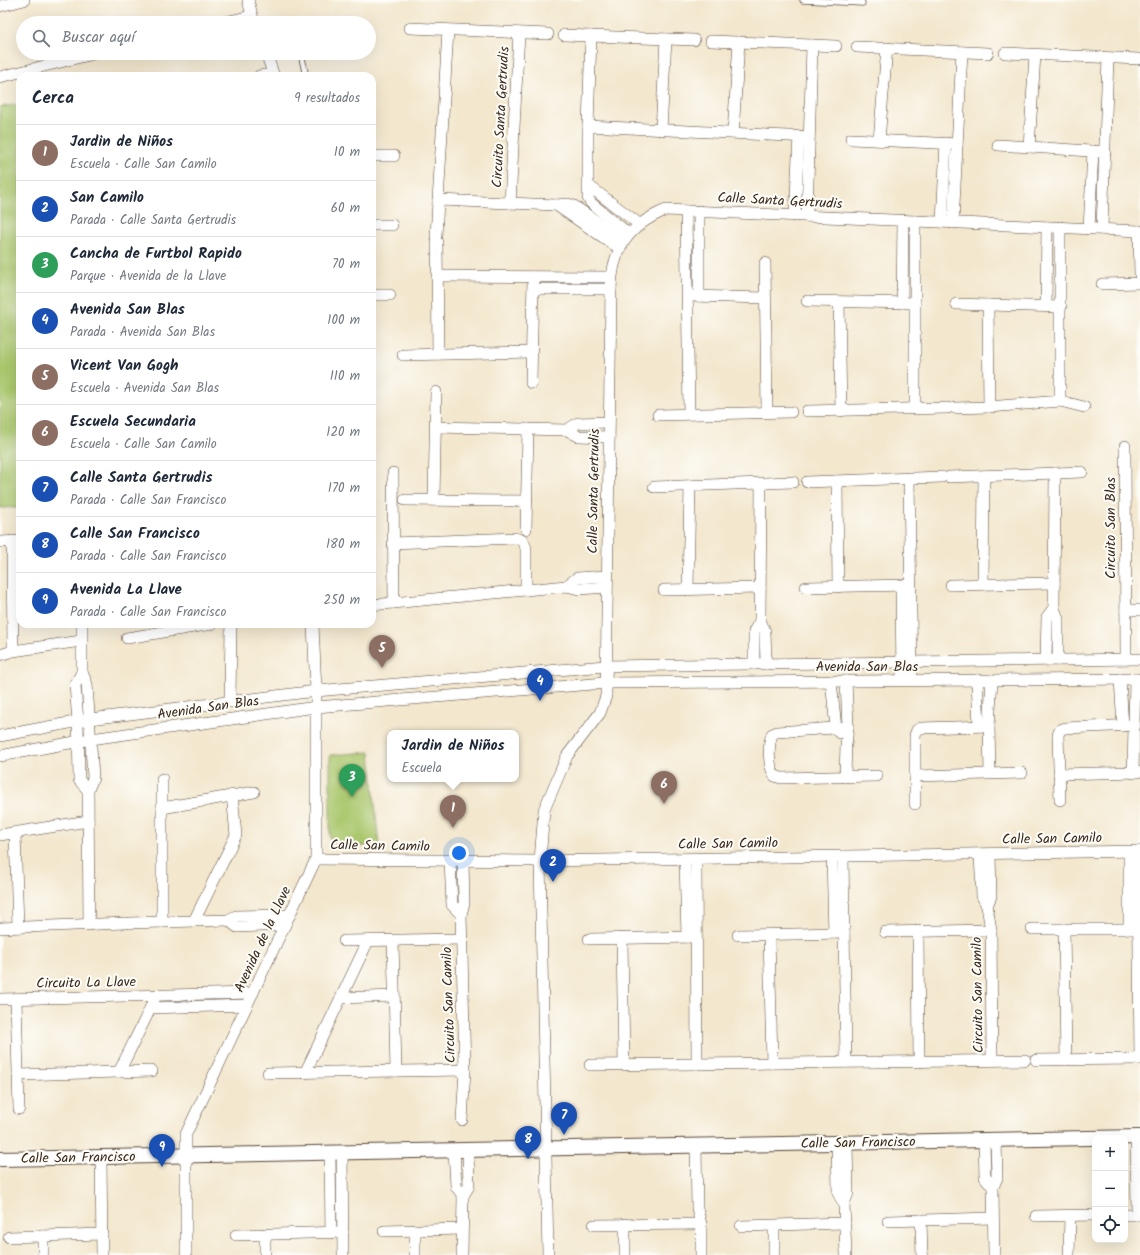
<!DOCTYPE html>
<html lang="es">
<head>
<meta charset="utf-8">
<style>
  body { margin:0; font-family:Kalam,sans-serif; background:#f2f2f3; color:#1f2937 }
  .controls { position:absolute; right:12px; bottom:12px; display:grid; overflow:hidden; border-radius:8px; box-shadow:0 4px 16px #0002 }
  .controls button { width:36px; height:36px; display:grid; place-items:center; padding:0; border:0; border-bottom:1px solid #e0e1e3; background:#fff; color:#1f2937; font:20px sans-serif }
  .you { position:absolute; left:459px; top:853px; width:14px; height:14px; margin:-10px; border:3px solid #fff; border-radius:50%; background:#1a73e8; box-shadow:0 0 0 6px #1a73e833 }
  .badge { display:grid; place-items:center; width:26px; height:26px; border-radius:50%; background:#1a73e8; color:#fff; font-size:13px; font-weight:700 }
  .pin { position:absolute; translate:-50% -33px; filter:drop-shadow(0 1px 2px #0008) }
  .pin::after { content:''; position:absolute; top:21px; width:14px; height:12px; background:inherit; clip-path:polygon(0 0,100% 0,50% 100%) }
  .popup { position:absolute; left:387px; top:730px; width:132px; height:52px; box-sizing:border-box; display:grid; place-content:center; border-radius:8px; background:#fff; filter:drop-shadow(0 1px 3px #0005); font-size:13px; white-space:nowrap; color:#747a83 }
  .popup b { font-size:15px; color:#1f2937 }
  .popup::after { content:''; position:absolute; left:50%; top:100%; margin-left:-8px; border:8px solid transparent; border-top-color:#fff }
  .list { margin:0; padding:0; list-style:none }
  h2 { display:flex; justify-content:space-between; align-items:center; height:52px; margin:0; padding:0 16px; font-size:17px }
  h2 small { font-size:13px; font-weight:400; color:#747a83 }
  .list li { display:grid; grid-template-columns:26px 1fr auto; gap:12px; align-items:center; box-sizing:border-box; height:56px; padding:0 16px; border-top:1px solid #e0e1e3 }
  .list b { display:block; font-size:15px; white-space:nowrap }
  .list p { margin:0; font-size:13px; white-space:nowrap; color:#747a83 }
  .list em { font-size:13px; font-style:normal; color:#747a83 }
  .icon { flex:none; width:22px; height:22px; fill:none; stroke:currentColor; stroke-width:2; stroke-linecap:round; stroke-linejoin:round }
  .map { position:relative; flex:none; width:1140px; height:1255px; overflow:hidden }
  .search { position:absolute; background:#fff; box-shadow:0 4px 16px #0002; left:16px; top:16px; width:360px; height:44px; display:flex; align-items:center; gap:10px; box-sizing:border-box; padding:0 14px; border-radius:22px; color:#747a83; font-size:15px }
  .panel { position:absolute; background:#fff; box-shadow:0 4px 16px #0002; left:16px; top:72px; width:360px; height:556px; border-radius:12px }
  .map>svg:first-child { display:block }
</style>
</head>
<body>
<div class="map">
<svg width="1140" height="1255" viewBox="0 0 1140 1255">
  <rect width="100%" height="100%" fill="#fdfcf7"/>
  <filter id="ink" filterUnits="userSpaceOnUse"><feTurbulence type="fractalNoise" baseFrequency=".025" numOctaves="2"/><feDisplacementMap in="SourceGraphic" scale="8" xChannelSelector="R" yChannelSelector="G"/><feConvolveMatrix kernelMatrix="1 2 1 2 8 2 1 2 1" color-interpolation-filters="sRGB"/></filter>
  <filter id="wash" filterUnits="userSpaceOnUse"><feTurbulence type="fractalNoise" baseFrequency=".012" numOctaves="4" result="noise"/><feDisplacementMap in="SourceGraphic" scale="16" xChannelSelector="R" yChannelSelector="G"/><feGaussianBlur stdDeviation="0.9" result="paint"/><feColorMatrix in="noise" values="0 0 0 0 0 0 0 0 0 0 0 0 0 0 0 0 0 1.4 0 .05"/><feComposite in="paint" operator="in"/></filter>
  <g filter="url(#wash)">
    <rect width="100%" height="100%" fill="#f3e7cd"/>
    <g fill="#aac76d" stroke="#727846">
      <path d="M20,104V507L0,508V107Z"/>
      <path d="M370,752L379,846H342L330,840V755Z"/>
    </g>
  </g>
  <g filter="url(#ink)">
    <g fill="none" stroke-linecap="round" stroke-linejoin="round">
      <g stroke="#574638" stroke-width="7">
        <g id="service">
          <path d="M803,0L862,3L861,0"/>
          <path d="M301,53L305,72L304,76"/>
        </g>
      </g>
      <g stroke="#574638" stroke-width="12">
        <g id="minor">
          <path d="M248,0L254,23"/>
          <path d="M0,6L24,0"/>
          <path d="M221,23L251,16"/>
          <path d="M410,28L548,34"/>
          <path d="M564,35L694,40"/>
          <path d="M591,36L588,126V198L591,203L629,234"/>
          <path d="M711,41L836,46"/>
          <path d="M857,47L988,53"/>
          <path d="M266,53L274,76"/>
          <path d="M1005,53L1139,59"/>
          <path d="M259,76L273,74"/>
          <path d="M0,77L97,53"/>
          <path d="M588,126L809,137"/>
          <path d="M661,130L666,39"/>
          <path d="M733,133L739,42"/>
          <path d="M851,139L957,144"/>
          <path d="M879,140L887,48"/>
          <path d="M998,145L1105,152"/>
          <path d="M1029,147L1035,55"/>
          <path d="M372,156H394"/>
          <path d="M589,186L639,224"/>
          <path d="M438,200L556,205L568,204L574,206L624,240"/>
          <path d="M510,203L519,33"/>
          <path d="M556,205L619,248"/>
          <path d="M686,211L689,414"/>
          <path d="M699,211V296"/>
          <path d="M795,216L799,136"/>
          <path d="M807,216L812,45"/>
          <path d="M915,221V409"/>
          <path d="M942,222L946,143"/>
          <path d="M953,223L962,52"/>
          <path d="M372,225H392"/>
          <path d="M1089,229L1093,151"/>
          <path d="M1102,229L1108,58"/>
          <path d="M1139,231L1140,275"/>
          <path d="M436,236L448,30"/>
          <path d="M437,242L438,354"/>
          <path d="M765,263L767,412"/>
          <path d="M437,276L611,277"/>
          <path d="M1102,284L1140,283"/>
          <path d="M533,289H611"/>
          <path d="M372,295H390"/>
          <path d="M692,296L765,298"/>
          <path d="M807,301L915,303"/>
          <path d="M839,302L841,411"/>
          <path d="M902,303L903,220"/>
          <path d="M956,304L1061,307"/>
          <path d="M988,305L989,407"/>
          <path d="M1046,306L1047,227"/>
          <path d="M403,355L531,352"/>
          <path d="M531,383L533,277"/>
          <path d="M1060,401L1084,407"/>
          <path d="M955,408L989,407L1060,401V227"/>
          <path d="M807,411L948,408"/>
          <path d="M658,415L791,412"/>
          <path d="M436,427L567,430L578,436L609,437"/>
          <path d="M567,430L578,423L609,422"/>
          <path d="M1125,446L1126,659"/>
          <path d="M393,473L394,603"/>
          <path d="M1055,473L1054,608L1058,619V660"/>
          <path d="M949,477L1082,472"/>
          <path d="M909,478L912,680"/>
          <path d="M837,481L838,587"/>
          <path d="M807,482L942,477"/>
          <path d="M761,484L760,621L765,631L766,664"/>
          <path d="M654,487L793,482"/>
          <path d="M405,500L527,501"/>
          <path d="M434,500L436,392"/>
          <path d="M526,529L528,429"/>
          <path d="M12,541L13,651"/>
          <path d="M0,542L20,541"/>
          <path d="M393,543L515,538L523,541L526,548V590"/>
          <path d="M983,584L984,476"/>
          <path d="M901,585L902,680"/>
          <path d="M951,585L1054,583"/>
          <path d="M566,586L577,578L607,576"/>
          <path d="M806,587L910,585"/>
          <path d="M664,590L760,588"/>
          <path d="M688,590L690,486"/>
          <path d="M372,605L566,586L579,589L607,587"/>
          <path d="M1126,610H1140"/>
          <path d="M82,624V672L87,684L93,778L88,790L89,925"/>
          <path d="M127,638L212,624"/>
          <path d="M0,655L13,651L81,641"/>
          <path d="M1046,660L1047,617L1054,608"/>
          <path d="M754,664V631L760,621"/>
          <path d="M82,672L75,685L78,721L79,780L88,790"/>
          <path d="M1120,679L1123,726"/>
          <path d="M977,680L979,726"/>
          <path d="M831,681L836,728L839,733"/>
          <path d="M230,702L231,624"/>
          <path d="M848,727L777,732L772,734C768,745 768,766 775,776L781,778L877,776"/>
          <path d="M0,736L90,719L316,691L605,666L1140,659"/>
          <path d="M0,756L91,739L316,707L605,683L1140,679"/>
          <path d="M990,773L989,726L992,680"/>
          <path d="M1133,773L1135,679"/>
          <path d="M1059,774L1139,772"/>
          <path d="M915,776L1022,773"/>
          <path d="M845,777L846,745L848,727L846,681"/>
          <path d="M162,779V922"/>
          <path d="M1060,800L1058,735L1060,730L1065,728L1135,725"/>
          <path d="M915,804V735L917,730L921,728L989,726"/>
          <path d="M162,808L254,792"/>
          <path d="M15,833L18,927"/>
          <path d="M0,835L88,821"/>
          <path d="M1138,851L1140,1059"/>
          <path d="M1129,852V929"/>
          <path d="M980,854L982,896L987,906L991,930L992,1060"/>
          <path d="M843,856L846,1062"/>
          <path d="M832,857L834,933"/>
          <path d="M316,859L540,861L1140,851"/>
          <path d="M685,859L687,937"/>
          <path d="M696,859L697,1064"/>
          <path d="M450,860L452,905L461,914"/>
          <path d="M987,906L991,896L990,854"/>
          <path d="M228,920L237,927L285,925"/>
          <path d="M194,921L236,835L232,795"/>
          <path d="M130,923L228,920L236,916L290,915"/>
          <path d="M0,928L125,923"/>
          <path d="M1032,929H1139"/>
          <path d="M1064,929L1066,1060"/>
          <path d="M918,931L919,1062"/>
          <path d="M885,932L991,930"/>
          <path d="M738,935L844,933"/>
          <path d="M769,935L772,1063"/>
          <path d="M622,938L624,1065"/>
          <path d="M589,939L696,937"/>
          <path d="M344,941L461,939"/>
          <path d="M393,941L396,1071"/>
          <path d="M341,998L394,996"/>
          <path d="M0,999L253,993"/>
          <path d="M16,999L19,1109"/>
          <path d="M150,1008L247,1005"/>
          <path d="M1036,1060L1140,1059"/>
          <path d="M883,1062L1025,1060"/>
          <path d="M590,1065L877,1062"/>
          <path d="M119,1072L154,1001"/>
          <path d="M268,1073L465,1070"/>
          <path d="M305,1073L368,941"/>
          <path d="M18,1075L152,1071"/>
          <path d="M462,1120L465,1070L461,914L464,904L463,860"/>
          <path d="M1136,1137L1137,1215"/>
          <path d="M984,1140L985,1177L993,1187"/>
          <path d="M837,1143L838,1193L844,1204L846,1255"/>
          <path d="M696,1146L697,1208L701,1224V1255"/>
          <path d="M454,1150L456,1186L463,1196"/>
          <path d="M342,1152L343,1255"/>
          <path d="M330,1153L331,1233"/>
          <path d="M101,1157L102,1255"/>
          <path d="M844,1204L848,1193L847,1143"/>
          <path d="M1125,1215H1140"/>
          <path d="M1036,1216L1095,1215"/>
          <path d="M921,1220L922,1255"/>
          <path d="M888,1221L993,1218"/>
          <path d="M625,1224V1255"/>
          <path d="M594,1225L701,1224"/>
          <path d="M741,1226L845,1223"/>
          <path d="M774,1226V1255"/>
          <path d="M384,1231L462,1229"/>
          <path d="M265,1234V1255"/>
          <path d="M236,1235L343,1232"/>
          <path d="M43,1236V1255"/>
          <path d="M9,1237L102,1234"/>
          <path d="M186,1255V1134L316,859V691L313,624"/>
          <path d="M415,1255V1230"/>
          <path d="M462,1255L463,1196L469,1186L468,1150"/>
          <path d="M548,1255L540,861L544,810L567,756L600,713L606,696L611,289C612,249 629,225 666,210L1140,231"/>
          <path d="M994,1255L993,1187L997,1178L996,1140"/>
          <path d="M1069,1255L1070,1216"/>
        </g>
      </g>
      <g stroke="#574638" stroke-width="16">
        <path id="tertiary" d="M0,1159L1140,1137"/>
      </g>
      <use href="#service" stroke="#fff" stroke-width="5.5"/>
      <use href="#minor" stroke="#fff" stroke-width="11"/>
      <use href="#tertiary" stroke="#fff" stroke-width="14"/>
    </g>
  </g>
  <g text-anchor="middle" stroke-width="4" stroke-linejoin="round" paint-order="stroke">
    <g font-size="14" fill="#3b2a1e" stroke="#fdfcf7">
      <text transform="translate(500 117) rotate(-87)" y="5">Circuito Santa Gertrudis</text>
      <text transform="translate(780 200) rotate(3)" y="5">Calle Santa Gertrudis</text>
      <text transform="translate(593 491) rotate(-89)" y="5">Calle Santa Gertrudis</text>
      <text transform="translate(1110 528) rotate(-90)" y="5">Circuito San Blas</text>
      <text x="867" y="671">Avenida San Blas</text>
      <text transform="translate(208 707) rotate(-8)" y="5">Avenida San Blas</text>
      <text transform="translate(1052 838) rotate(-1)" y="5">Calle San Camilo</text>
      <text transform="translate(728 843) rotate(-1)" y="5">Calle San Camilo</text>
      <text transform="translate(380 845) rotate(1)" y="5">Calle San Camilo</text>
      <text transform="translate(262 939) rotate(-65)" y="5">Avenida de la Llave</text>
      <text transform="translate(86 982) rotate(-1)" y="5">Circuito La Llave</text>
      <text transform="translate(977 995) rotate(-91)" y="5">Circuito San Camilo</text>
      <text transform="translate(448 1005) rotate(-92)" y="5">Circuito San Camilo</text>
      <text transform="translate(858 1142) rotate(-1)" y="5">Calle San Francisco</text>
      <text transform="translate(78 1157) rotate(-1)" y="5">Calle San Francisco</text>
    </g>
  </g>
</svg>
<div class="controls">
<button>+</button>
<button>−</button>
<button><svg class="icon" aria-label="locate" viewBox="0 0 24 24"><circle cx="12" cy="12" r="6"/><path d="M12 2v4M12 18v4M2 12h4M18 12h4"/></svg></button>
</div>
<div class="you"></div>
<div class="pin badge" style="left:453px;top:828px;background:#8d6e63">1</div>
<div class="popup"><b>Jardin de Niños</b>Escuela</div>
<div class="pin badge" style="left:553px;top:882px;background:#1a4fb4">2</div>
<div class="pin badge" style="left:352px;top:797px;background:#2e9e5b">3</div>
<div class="pin badge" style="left:540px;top:701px;background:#1a4fb4">4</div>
<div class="pin badge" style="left:382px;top:668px;background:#8d6e63">5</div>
<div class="pin badge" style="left:664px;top:804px;background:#8d6e63">6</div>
<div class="pin badge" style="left:564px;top:1135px;background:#1a4fb4">7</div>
<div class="pin badge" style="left:528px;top:1159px;background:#1a4fb4">8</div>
<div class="pin badge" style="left:162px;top:1167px;background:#1a4fb4">9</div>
<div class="search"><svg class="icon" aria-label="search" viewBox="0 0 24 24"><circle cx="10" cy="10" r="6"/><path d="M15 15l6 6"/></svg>Buscar aquí</div>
<section class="panel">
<h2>Cerca<small>9 resultados</small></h2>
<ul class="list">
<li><span class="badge" style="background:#8d6e63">1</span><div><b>Jardin de Niños</b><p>Escuela · Calle San Camilo</p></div><em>10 m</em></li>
<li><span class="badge" style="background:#1a4fb4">2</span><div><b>San Camilo</b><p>Parada · Calle Santa Gertrudis</p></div><em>60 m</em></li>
<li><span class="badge" style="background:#2e9e5b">3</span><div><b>Cancha de Furtbol Rapido</b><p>Parque · Avenida de la Llave</p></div><em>70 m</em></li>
<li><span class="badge" style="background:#1a4fb4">4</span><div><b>Avenida San Blas</b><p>Parada · Avenida San Blas</p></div><em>100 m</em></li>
<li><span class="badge" style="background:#8d6e63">5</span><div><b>Vicent Van Gogh</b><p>Escuela · Avenida San Blas</p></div><em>110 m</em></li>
<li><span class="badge" style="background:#8d6e63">6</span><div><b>Escuela Secundaria</b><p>Escuela · Calle San Camilo</p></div><em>120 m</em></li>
<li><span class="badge" style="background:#1a4fb4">7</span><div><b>Calle Santa Gertrudis</b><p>Parada · Calle San Francisco</p></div><em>170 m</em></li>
<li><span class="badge" style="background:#1a4fb4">8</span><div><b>Calle San Francisco</b><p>Parada · Calle San Francisco</p></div><em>180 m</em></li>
<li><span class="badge" style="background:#1a4fb4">9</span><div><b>Avenida La Llave</b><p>Parada · Calle San Francisco</p></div><em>250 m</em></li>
</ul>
</section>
</div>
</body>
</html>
